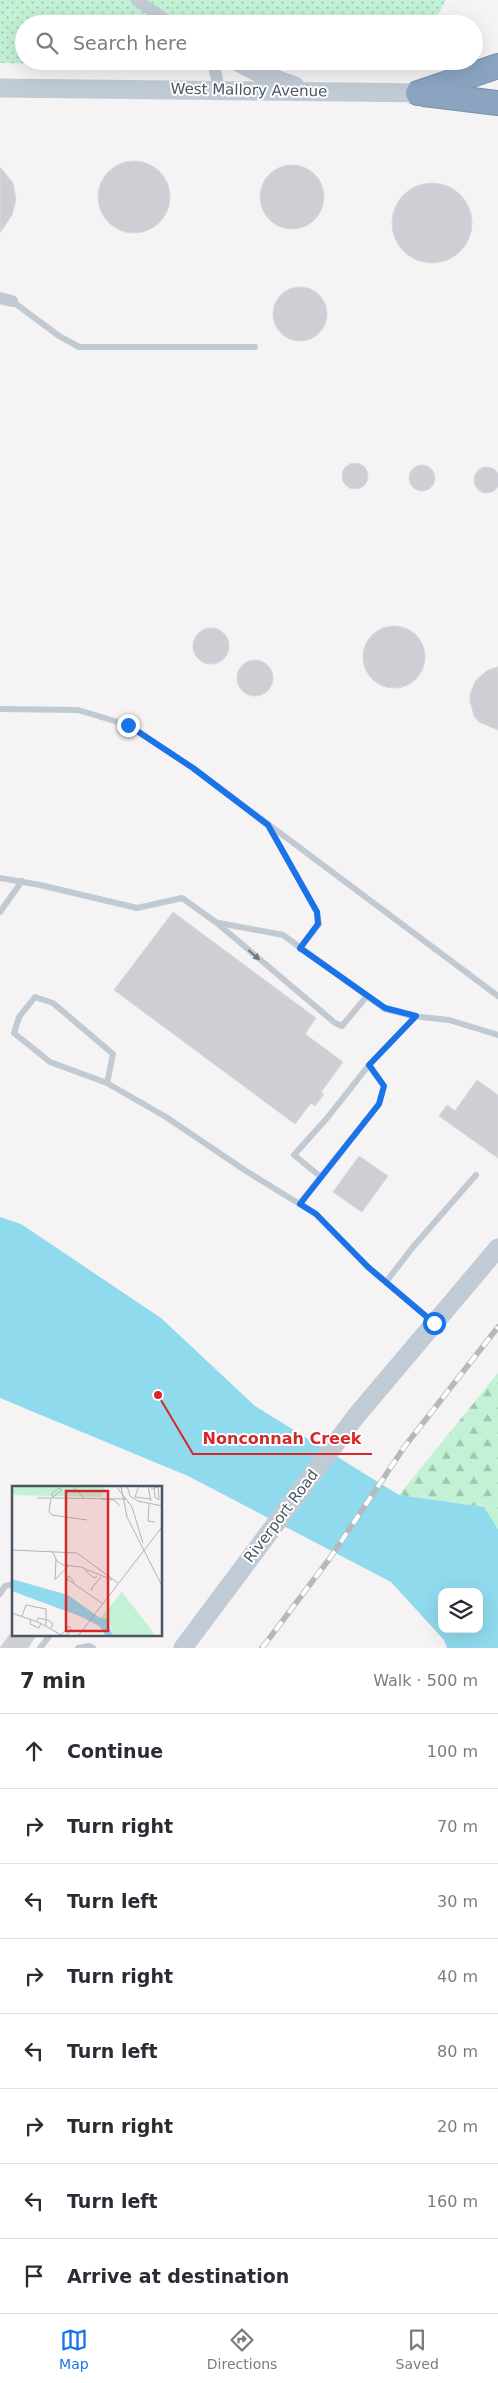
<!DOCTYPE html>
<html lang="en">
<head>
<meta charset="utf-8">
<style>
  body { margin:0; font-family:"DejaVu Sans",sans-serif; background:#f7f7f7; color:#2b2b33 }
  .controls { position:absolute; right:15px; bottom:15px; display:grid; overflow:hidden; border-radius:10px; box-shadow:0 5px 20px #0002 }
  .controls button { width:45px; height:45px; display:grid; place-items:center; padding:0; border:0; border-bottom:1px solid #e1e1e2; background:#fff; color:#2b2b33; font:25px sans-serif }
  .stop { position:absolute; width:15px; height:15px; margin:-11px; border:4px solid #1a73e8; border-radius:50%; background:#fff }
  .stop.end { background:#1a73e8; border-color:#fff; box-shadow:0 1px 5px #0008 }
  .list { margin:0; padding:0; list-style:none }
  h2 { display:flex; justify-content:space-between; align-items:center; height:65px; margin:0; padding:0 20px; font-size:21px }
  h2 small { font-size:16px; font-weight:400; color:#7c7c81 }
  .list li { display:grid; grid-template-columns:32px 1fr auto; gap:15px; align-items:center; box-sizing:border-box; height:75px; padding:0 20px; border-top:1px solid #e1e1e2 }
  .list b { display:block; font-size:19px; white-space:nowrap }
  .list em { font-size:16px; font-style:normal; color:#7c7c81 }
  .icon { flex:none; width:28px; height:28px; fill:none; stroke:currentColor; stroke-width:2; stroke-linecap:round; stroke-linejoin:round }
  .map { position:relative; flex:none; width:498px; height:1648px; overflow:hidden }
  .search { position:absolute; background:#fff; box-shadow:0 5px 20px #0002; left:15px; right:15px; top:15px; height:55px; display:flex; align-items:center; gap:12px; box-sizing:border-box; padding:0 18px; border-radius:28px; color:#7c7c81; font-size:19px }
  .sheet { height:665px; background:#fff }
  nav { display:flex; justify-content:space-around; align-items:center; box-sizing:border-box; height:70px; border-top:1px solid #e1e1e2; background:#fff; font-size:14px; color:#7c7c81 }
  nav a { display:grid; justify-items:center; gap:2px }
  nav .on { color:#1a73e8 }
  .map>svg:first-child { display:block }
</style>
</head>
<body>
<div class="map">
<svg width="498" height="1648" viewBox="0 0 498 1648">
  <defs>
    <pattern id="grass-dots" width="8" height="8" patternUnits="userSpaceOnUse" patternTransform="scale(1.25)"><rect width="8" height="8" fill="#c3f1d5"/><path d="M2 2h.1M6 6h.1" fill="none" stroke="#a0c6b0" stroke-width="1.8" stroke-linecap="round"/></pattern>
    <pattern id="forest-firs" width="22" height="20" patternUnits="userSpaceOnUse" patternTransform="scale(1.25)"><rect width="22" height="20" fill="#c3f1d5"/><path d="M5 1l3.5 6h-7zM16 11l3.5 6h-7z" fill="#a0c6b0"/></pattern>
  </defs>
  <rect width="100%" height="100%" fill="#f5f3f3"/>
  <path fill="url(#grass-dots)" d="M0,0H446L433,24H24V61H413L408,70L0,63Z"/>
  <path fill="url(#forest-firs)" d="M498,1373V1529L484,1507L399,1495Z"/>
  <path fill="#90daee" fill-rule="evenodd" d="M0,1217L21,1224L161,1318L255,1406L399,1495L484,1507L498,1529V1648H447L444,1640L391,1582L188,1476L0,1398ZM442,1592H479V1629H442Z"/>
  <g fill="#cdcfd5" stroke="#d7d9de">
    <circle cx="134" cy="197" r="36"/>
    <circle cx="292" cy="197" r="32"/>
    <path d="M0,167L13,183L16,199L12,215L0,233Z"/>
    <circle cx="432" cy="223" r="40"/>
    <circle cx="300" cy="314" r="27"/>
    <circle cx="355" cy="476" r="13"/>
    <circle cx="422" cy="478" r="13"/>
    <circle cx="487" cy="480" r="13"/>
    <circle cx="394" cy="657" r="31"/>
    <circle cx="211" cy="646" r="18"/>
    <circle cx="255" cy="678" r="18"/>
    <path d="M498,667V730L479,722L474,716L470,701V694L476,680L488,670Z"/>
    <path d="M173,912L316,1018L305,1034L343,1062L321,1092L324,1094L315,1106L311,1103L295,1124L114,990Z"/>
    <path d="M477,1080L498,1095V1158L439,1116L447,1105L455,1111Z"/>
    <path d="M359,1156L388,1176L362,1212L333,1192Z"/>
    <path d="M10,1634H37L28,1648H0Z"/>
  </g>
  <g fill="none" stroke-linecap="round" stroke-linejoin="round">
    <g stroke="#7690ad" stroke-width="26">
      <g id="highway">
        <path d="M418,93L498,66"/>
        <path d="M424,94L498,103"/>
      </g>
    </g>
    <g stroke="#c1cad2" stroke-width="6">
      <path d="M12,301L59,336L79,347H255"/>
      <path d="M0,709L78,710L128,725L193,768L498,996"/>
      <path d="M270,828L317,912L319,924L300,949"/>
      <path d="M0,878L40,885L137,908L182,898L217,923L335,1023L342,1026L367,996"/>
      <path d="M0,912L22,881"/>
      <path d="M219,923L283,935L385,1009L412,1016L449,1020L498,1035"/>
      <path d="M107,1083L113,1054L53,1003L35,997L19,1017L14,1033L50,1062L107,1083L166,1117L246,1171L316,1214L368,1267L433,1322"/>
      <path d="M321,1177L294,1155L328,1117L369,1065L416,1016"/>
      <path d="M299,1204L379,1104L384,1086L369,1065"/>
      <path d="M386,1282L413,1247L476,1175"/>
      <path d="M0,1594L5,1586L14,1584"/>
      <path d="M40,1648L51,1634"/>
      <path d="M78,1648L89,1646L93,1648"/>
    </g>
    <g stroke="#c1cad2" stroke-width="12">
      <path d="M137,0L171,24"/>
      <path d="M211,61L214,66L219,89"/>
      <path d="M0,298L12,301"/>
    </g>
    <g stroke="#c1cbd6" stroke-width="19">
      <path d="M236,61L261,74L295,86"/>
      <path d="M0,88L432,93"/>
      <path d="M183,1648L356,1416L498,1248"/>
    </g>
    <use href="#highway" stroke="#8ba5c1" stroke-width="24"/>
    <g stroke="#b5b8bd" stroke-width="5.5">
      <path id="rail" d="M262,1648L330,1558L405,1446L498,1327"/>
    </g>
    <use href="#rail" stroke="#fff" stroke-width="4" stroke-dasharray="11" stroke-linecap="butt"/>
  </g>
  <defs><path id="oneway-solid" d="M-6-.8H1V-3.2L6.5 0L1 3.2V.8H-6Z" transform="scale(1.25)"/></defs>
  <use fill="#6e7983" href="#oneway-solid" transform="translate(254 955) rotate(41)"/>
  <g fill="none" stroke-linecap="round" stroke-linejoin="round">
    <path stroke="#1a73e8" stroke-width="6" d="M128,725L193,768L268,825L317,912L318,924L300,948L385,1008L416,1016L369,1065L384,1086L379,1104L300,1204L316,1214L368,1267L434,1323"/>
  </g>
  <g text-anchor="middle" stroke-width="4" stroke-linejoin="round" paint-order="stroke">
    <g font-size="15" fill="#4a5661" stroke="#fff">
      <text transform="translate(249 90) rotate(1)" y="5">West Mallory Avenue</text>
      <text transform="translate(281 1516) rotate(-53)" y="5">Riverport Road</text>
    </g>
  </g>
  <g transform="translate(12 1486)">
    <rect width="150" height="150" fill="#f5f3f3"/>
    <path d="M0,0H94L89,11L0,9Z" fill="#c3f1d5"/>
    <path d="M110,106L144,150H101L99,140L88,132Z" fill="#c3f1d5"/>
    <path d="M0,93L56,109L88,132L95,133L101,150H94L87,140L70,131L0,105Z" fill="#90daee"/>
    <path fill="none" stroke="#b1b4b9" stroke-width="1" d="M60,0L72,12M104,0L120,21L131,57M109,0L115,31L150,100M115,0L118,10L128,16M127,0L123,11L139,13M136,0L139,15M139,2H142L143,11L147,14L146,1L142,2M41,11L39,8L47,2L50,4L41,11M25,12H39L37,26L40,29L75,34M39,12L115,13M89,13L102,14L108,20M126,15L150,20M137,18L136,35L143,36M0,64L65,67L106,97M40,65L45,75L51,79L69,81L100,94M44,73L43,94L56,80M73,84L82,92L85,90M63,97L57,90L55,93L91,118M81,105L79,103L89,91M0,127L28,137L51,150M10,130L14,119L34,123V140M19,134L18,138L27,142L29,137M25,135L26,132L36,134L41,138L39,142M49,149L57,140L59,143L54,150M66,150L150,41"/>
    <path fill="#d62828" fill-opacity="0.15" stroke="#d62828" stroke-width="2.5" d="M54,5H96V145H54Z"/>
    <rect width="150" height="150" fill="none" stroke="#4a5661" stroke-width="2.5"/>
  </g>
  <path fill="none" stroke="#d62828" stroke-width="2" d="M158 1395L193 1454H372"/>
  <circle fill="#d62828" stroke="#fff" stroke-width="2" cx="158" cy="1395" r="5"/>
  <g font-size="16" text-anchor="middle" font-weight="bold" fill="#d62828" stroke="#fff" stroke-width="4" stroke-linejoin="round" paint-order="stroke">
    <text x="282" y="1444">Nonconnah Creek</text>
  </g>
</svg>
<div class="controls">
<button><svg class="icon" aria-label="layers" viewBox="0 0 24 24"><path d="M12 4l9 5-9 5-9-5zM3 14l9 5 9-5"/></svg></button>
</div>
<div class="stop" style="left:434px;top:1323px"></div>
<div class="stop end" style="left:128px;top:725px"></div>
<div class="search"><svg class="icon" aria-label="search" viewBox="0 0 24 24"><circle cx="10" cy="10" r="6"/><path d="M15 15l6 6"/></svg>Search here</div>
</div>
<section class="sheet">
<h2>7 min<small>Walk · 500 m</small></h2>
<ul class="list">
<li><svg class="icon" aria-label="ahead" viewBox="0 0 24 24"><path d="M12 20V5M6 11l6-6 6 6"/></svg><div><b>Continue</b></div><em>100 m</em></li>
<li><svg class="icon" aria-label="right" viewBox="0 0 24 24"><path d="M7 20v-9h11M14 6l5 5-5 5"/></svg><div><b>Turn right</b></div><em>70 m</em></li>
<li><svg class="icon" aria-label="left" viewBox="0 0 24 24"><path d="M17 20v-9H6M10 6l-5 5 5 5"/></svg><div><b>Turn left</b></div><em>30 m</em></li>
<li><svg class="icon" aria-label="right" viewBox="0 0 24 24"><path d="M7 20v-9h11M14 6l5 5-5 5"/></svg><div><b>Turn right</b></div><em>40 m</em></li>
<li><svg class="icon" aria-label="left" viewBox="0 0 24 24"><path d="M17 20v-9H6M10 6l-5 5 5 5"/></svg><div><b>Turn left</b></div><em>80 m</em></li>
<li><svg class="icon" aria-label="right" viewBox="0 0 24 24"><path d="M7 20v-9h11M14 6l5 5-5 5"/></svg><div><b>Turn right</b></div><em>20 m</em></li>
<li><svg class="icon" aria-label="left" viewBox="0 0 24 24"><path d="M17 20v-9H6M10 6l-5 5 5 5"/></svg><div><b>Turn left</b></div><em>160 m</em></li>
<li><svg class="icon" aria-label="arrive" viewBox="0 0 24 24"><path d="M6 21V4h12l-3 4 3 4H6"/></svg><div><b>Arrive at destination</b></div></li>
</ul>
</section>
<nav>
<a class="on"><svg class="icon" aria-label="map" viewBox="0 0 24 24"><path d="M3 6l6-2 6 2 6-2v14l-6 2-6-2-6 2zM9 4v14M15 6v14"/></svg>Map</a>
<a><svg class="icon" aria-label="directions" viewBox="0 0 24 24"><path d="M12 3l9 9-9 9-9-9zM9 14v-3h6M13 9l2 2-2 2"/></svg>Directions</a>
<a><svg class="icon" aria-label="saved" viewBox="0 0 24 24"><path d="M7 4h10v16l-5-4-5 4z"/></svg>Saved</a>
</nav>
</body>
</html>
